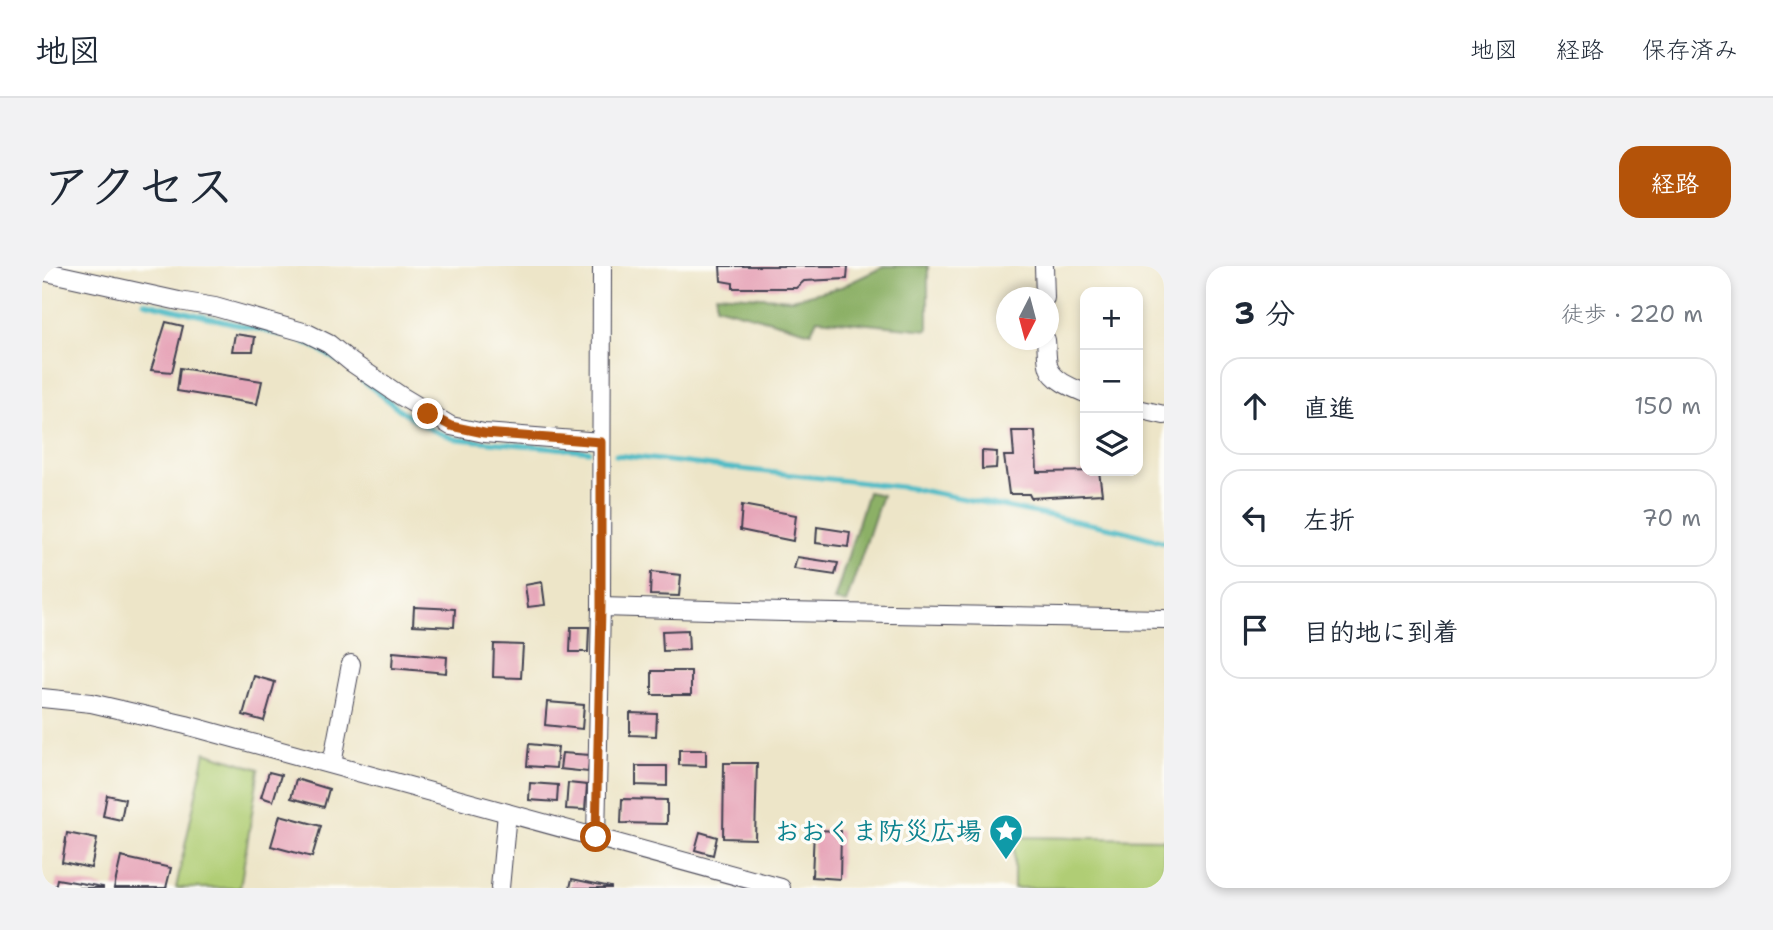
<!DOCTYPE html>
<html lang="ja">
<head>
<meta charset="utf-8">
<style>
  body { margin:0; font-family:"Shantell Sans","Klee One",sans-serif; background:#f2f2f3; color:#1f2937 }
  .controls { position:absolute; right:21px; top:21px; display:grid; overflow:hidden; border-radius:14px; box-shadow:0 4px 10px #0003 }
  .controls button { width:63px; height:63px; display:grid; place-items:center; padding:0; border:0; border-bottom:2px solid #e0e1e3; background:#fff; color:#1f2937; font:35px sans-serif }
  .compass { position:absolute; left:954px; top:21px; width:63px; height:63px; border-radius:50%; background:#fff; box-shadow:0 4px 10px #0003; rotate:186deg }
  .stop { position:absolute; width:21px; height:21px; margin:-16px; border:5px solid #b45309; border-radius:50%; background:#fff }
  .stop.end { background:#b45309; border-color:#fff; box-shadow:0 2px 7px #0008 }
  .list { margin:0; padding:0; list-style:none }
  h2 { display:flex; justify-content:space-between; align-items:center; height:91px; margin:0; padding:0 28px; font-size:30px }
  h2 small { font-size:23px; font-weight:400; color:#747a83 }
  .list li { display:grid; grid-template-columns:46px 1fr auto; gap:21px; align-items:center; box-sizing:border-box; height:98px; margin:0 14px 14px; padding:0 14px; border:2px solid #e0e1e3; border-radius:21px }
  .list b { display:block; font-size:26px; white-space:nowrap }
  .list em { font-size:23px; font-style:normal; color:#747a83 }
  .icon { flex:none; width:38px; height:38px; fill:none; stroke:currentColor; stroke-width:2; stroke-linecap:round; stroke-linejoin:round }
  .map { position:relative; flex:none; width:1122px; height:622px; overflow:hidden; border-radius:21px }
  header { display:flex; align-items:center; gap:42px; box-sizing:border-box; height:98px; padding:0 35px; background:#fff; border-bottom:2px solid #e0e1e3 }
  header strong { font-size:33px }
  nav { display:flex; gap:38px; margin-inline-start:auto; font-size:24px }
  .intro { display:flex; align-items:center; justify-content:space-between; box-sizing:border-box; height:168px; padding:0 42px }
  h1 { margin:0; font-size:49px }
  .button { padding:18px 32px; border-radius:21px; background:#b45309; color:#fff; font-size:24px; font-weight:700 }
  main { display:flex; gap:42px; padding:0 42px }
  aside { flex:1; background:#fff; border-radius:21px; box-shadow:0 4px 10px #0003 }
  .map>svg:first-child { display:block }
</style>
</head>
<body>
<header>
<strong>地図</strong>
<nav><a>地図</a><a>経路</a><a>保存済み</a></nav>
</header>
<div class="intro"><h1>アクセス</h1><a class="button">経路</a></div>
<main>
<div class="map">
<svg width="1122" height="622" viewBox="0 0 1122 622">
  <rect width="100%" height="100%" fill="#fdfcf7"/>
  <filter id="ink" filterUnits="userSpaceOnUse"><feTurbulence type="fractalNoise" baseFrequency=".0143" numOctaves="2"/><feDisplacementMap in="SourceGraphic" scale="14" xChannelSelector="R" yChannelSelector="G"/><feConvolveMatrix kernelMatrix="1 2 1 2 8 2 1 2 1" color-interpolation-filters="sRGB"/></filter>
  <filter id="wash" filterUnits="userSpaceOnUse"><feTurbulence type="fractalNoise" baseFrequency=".00686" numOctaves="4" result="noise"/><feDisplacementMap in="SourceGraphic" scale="28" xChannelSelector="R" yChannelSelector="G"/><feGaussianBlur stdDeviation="1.57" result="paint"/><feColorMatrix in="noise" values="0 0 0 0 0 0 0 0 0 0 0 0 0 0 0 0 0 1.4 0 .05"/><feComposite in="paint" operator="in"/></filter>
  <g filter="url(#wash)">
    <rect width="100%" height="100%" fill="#ede5c8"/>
    <g fill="#b0cd74" stroke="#697858" stroke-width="2">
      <path d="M163,486L217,503L198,622H134Z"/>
      <path d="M972,571L1122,573V622H972Z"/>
    </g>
    <g fill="#8cb066" stroke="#576950" stroke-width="2">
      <path d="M843,0H886V64L775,53L769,66L674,40V28L750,33L799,21Z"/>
      <path d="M826,226L840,229L804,337L792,335Z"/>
    </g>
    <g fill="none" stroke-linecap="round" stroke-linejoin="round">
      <g stroke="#4dbbc6" stroke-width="5">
        <path d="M102,36L256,73L273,81L296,95"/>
        <path d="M320,114L362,147L390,164L414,173L547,185"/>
        <path d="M574,189L868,222L1079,264L1122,276"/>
      </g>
    </g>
    <g id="blocks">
      <g fill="#e7a7ba">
        <path d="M678,0H806L805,13L762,15L754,22H691V17L679,15Z"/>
        <path d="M124,56L141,60L130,106L109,104Z"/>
        <path d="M193,68L213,71L211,85H190Z"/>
        <path d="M138,102L220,115L215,138L135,125Z"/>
        <path d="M970,165H993L995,206L1057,205L1060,228L989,232L987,228H967L962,190H972Z"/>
        <path d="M940,185L955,186L954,202L940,203Z"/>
        <path d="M700,239L754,249L751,275L698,264Z"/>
        <path d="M775,261L808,266L806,281L774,277Z"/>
        <path d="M755,291L796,297L793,309L752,303Z"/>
        <path d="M609,306L639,309L637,330L608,329Z"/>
        <path d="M500,316L503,339L486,341L483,319Z"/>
        <path d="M372,341L413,343L412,361L371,359Z"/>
        <path d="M529,361H547L546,386H528Z"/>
        <path d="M646,364L647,384L621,385L620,365Z"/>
        <path d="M452,378L481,379L479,412L451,411Z"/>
        <path d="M351,386L405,391L404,407L350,402Z"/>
        <rect x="610" y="405" width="39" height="24"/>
        <path d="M212,410L233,416L222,455L201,449Z"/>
        <path d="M505,436L542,439L540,463L503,459Z"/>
        <path d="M588,447L615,448L614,470L588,469Z"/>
        <path d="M487,478L516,481L514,502L485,500Z"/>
        <path d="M637,484H664V500L637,499Z"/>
        <path d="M520,487L548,489L546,506L518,503Z"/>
        <path d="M682,497H715L713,573L681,572Z"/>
        <path d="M594,500H625V520L594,519Z"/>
        <path d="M227,506L239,509L231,535L219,531Z"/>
        <path d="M254,513L287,523L282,541L249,532Z"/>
        <path d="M488,517L516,519L515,536L487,534Z"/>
        <path d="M526,517L545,519L543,544L524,543Z"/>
        <path d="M65,529L83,533L79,554L61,550Z"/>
        <path d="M580,533L625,534V558L579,557Z"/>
        <path d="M238,549L279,560L270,591L229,580Z"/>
        <path d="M772,564L799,565L798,613L770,611Z"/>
        <path d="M658,566L675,571L671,589L653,584Z"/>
        <path d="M25,567L55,573L49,602L20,596Z"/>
        <path d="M79,591L129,602L124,622H72Z"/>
        <path d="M15,613L61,621V622H13Z"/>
        <path d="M530,613L569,621V622H528Z"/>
      </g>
    </g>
  </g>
  <g filter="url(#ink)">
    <use href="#blocks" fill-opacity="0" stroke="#403f50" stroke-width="2"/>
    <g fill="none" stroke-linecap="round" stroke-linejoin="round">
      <g stroke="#403f50" stroke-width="20">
        <g id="minor">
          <path d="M1002,0L1003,32"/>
          <path d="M0,5L137,35L173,41L265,67L287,78L309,96L359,130L409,160L442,167L559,176"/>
          <path d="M1004,74C1005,82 1004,94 1007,102C1012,115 1031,122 1043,127"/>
          <path d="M1096,143L1122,149"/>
          <path d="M559,341L742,346L1122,353"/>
          <path d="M0,432L49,437L144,459L739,622"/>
          <path d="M290,498L309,398"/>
          <path d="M554,571L559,341L560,0"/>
          <path d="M458,622L465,547"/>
        </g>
      </g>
      <use href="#minor" stroke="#fff" stroke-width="18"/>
    </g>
  </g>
  <g fill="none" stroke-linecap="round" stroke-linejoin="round" filter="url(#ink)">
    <path stroke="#b45309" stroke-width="9" d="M386,148L409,160L442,167L559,176V341L554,571"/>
  </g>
  <defs>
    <g id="sight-pin" transform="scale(1.75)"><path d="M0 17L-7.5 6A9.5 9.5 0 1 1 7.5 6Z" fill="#0f9aa8" stroke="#fdfcf7"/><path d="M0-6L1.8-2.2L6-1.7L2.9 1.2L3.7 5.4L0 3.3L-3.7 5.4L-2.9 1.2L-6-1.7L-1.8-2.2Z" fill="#fff"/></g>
  </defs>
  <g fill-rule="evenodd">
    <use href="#sight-pin" x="964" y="565"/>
  </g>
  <g text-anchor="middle" stroke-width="7" stroke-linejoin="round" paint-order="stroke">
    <g font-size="26" font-weight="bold" fill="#0d838f" stroke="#fdfcf7" text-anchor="end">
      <text x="940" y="574">おおくま防災広場</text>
    </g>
  </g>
</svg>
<div class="controls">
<button>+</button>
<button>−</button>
<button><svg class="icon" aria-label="layers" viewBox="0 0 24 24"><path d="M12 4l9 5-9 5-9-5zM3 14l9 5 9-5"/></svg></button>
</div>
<svg class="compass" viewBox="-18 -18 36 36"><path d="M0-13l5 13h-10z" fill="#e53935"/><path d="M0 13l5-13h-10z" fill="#747a83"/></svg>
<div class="stop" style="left:554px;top:571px"></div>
<div class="stop end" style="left:386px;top:148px"></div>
</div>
<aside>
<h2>3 分<small>徒歩 · 220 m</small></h2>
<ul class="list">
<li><svg class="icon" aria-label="ahead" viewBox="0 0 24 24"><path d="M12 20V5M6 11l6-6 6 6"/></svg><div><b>直進</b></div><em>150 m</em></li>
<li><svg class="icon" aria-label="left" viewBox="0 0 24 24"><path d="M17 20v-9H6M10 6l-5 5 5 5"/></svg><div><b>左折</b></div><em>70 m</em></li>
<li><svg class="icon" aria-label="arrive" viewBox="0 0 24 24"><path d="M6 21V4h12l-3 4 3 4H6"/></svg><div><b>目的地に到着</b></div></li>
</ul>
</aside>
</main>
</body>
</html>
